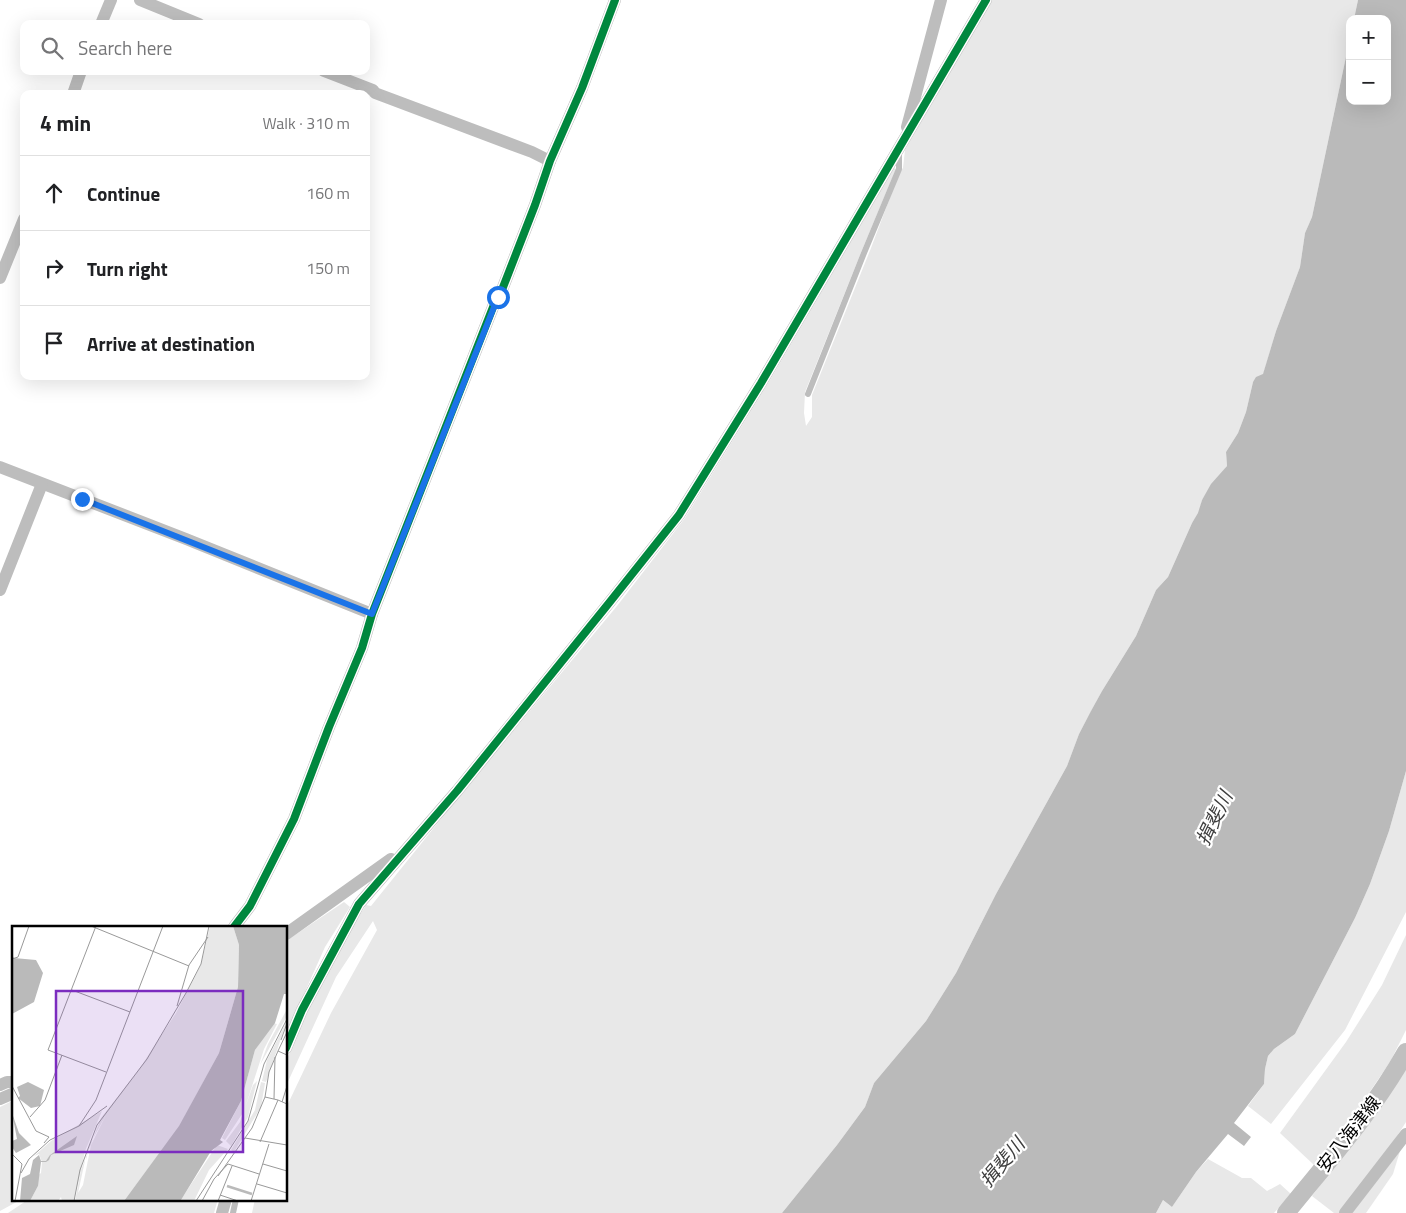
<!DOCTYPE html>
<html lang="en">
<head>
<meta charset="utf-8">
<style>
  body { margin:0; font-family:"Titillium Web","Noto Sans JP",sans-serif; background:#f6f6f6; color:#202124 }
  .controls { position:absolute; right:15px; top:15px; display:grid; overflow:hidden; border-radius:10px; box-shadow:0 5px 20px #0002 }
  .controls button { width:45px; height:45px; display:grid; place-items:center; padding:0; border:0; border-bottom:1px solid #e0e0e0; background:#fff; color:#202124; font:25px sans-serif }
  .stop { position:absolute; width:15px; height:15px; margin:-11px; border:4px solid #1a73e8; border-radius:50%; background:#fff }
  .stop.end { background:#1a73e8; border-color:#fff; box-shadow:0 1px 5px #0008 }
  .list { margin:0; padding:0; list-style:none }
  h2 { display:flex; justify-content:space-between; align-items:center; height:65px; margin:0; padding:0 20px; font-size:21px }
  h2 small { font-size:16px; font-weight:400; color:#757577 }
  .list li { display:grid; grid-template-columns:32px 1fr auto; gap:15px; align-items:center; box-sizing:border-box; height:75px; padding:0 20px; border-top:1px solid #e0e0e0 }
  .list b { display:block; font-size:19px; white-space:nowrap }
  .list em { font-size:16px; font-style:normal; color:#757577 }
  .icon { flex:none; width:28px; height:28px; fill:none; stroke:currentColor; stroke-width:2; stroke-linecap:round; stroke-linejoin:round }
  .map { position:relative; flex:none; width:1406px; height:1213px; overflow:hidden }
  .search { position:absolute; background:#fff; box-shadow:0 5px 20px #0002; left:20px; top:20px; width:350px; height:55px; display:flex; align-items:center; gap:12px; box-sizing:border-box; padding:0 18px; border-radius:10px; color:#757577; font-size:19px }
  .panel { position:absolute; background:#fff; box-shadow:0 5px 20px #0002; left:20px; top:90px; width:350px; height:290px; border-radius:10px }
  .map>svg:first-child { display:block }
</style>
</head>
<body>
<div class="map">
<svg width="1406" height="1213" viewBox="0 0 1406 1213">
  <rect width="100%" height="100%" fill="#fff"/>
  <g fill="#e8e8e8">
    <path d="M992,0H1358L1354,19H1350V38L1312,217L1305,233L1300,267L1276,331L1263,375L1253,382L1246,412L1238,433L1226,452L1227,466L1202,500L1199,513L1192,523L1168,577L1156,590L1136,636L1102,691L1079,734L1067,766L996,894L956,973L926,1021L874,1083L865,1107L837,1145L782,1213H252L255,1199H286V1108L331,1013L377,930L373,921L336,977L286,1086V1061L308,1011L335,955L366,905L371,906L461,794L617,606L685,518L770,380L894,168L896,169L862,250L805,392L804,413L806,426L812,417V395L871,248L900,171L903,168L905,150Z"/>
    <path d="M1406,771V912L1345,1030L1271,1124L1248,1106L1264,1084L1265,1069L1268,1056L1274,1049L1295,1034L1355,918L1370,884L1389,831Z"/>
    <path d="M344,902L350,907L325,947L286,1034V941Z"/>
    <path d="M1406,935V1030L1390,1062L1360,1106L1314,1165L1280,1133L1346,1042L1382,985Z"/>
    <path d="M1406,1066V1122L1383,1158L1340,1213H1334L1312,1196L1396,1084Z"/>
    <path d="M14,1100V1199H22L0,1211V1107Z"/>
    <path d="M1400,1151L1393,1174L1366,1213H1352Z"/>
    <path d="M1208,1159L1242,1178H1251L1267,1191L1280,1184L1291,1194L1274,1213H1156L1163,1200L1172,1207L1196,1172Z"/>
    <path d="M29,1199H218L214,1213H8Z"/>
  </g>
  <path fill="#bababa" d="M1358,0H1406V771L1389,831L1370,884L1355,918L1295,1034L1274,1049L1268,1056L1265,1069L1264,1084L1234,1123L1251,1137L1244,1146L1228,1134L1196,1172L1172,1207L1163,1200L1156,1213H782L837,1145L865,1107L874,1083L926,1021L956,973L996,894L1067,766L1079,734L1091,711L1102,691L1136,636L1156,590L1168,577L1192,523L1198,513L1202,500L1211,484L1227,466L1226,452L1238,433L1246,412L1253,382L1256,377L1263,374L1276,331L1300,267L1305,233L1312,217L1350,38V101H1387V19H1354Z"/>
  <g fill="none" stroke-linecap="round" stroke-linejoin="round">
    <g stroke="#bdbdbd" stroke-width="6">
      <path d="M808,394L864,253L899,169V153"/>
      <path d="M233,1213L236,1199"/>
    </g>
    <g stroke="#bdbdbd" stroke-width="12">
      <path d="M140,0L199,24"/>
      <path d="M101,24L111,0"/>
      <path d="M324,71L373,90L375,93L532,152L550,161"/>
      <path d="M73,94L81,71"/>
      <path d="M907,127L941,0"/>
      <path d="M0,278L24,219"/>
      <path d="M0,467L186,539L372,614"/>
      <path d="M0,590L42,484"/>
      <path d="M234,927L250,906L294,819L329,727L362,648L372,614L497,297L500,295L535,205L550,161L582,88L615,0"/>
      <path d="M286,934L391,859"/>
      <path d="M286,1048L302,1010L359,904L457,791L609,603L679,515L761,383L986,0"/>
      <path d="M0,1085L7,1082H14"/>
      <path d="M0,1099L14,1093"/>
      <path d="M222,1213L226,1199"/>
      <path d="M1345,1213L1406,1134"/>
    </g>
    <path stroke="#bfbfbf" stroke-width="18" d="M1286,1213C1328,1161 1373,1111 1406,1052"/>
    <g stroke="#fff" stroke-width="11">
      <g id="cycleway">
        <path d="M234,927L250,906L294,819L329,727L362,648L372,614L497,297L500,295L535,205L550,161L582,88L615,0"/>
        <path d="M286,1048L302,1010L359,904L457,791L609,603L679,515L761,383L986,0"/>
      </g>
    </g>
    <use href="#cycleway" stroke="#00873e" stroke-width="8"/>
  </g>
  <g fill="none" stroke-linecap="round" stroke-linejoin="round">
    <path stroke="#1a73e8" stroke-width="6" d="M82,499L372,614L498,297"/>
  </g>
  <g text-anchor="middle" stroke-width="4.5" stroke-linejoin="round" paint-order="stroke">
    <g font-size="18" fill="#000" stroke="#fff">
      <text transform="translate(1349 1134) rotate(-52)" y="6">安八海津線</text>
    </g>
    <g font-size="19" font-style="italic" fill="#3e3e3e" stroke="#fff">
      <text transform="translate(1214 818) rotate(-64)" y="7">揖斐川</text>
      <text transform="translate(1002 1162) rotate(-50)" y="7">揖斐川</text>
    </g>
  </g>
  <g transform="translate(12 926)">
    <rect width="275" height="275" fill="#fff"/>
    <path d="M198,0H221L227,19L226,61L207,127L167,201L112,275H63L69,244L89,192L126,145L164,87L189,39ZM94,189L79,219L71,259L66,267L74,230V234L78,218ZM275,83V90L248,139L256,118ZM275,95L254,156L250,155L255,134ZM261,97L265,98L252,123L232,185L213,214L210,212L229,175L243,124ZM245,155L236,191L219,220L214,215L228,196L241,159ZM249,156L253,157L249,181L222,226L219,224L243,184ZM90,185L73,225L62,275H50L49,271L46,275H18L26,260L25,250L29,247L30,236L27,228L22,230L39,215ZM205,219L216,223L197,244L182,275H168Z" fill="#e8e8e8" fill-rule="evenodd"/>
    <path d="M221,0L274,1L275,68H272L263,97L243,124L229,175L208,214L211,216L199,225L169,274L112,275L167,200L207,127L226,61L227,19ZM0,29L2,32L24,34L31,47L22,76L0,88ZM16,156L32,164L28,180L19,182L6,172L8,170L5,161ZM0,187L7,207L19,219L4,227L0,221V215L5,213ZM65,210L62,219L39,229L37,234L34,236H29L26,260L18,275H8L10,252L18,248L21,234L27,229L29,235H34L38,229Z" fill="#bababa"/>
    <path fill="none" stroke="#bababa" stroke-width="2.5" d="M215,260L240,268"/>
    <path fill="none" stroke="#999" stroke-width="1" d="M79,0L177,40M84,0L36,124L94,146M0,33L6,31L17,0M60,64L118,86M165,80L177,39L196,11M275,106L266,125L275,129M269,114L275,97M0,160L24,205L37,211L32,217M253,171L257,146L266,125M262,173L263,131M270,176L275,160M18,191L33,174L50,129M67,200L84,174L151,0M233,212L275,219M248,216L266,174L275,178M0,228L10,238L3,275M251,238L275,245M9,247L17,233L38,214L67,200L95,180M206,250L240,202L253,171L266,174M245,258L275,267M208,269L226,275M62,275L68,244L85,199L135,133L174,67L189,38L197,0M184,275L236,195L252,138L275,93M190,275L202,253L216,238L247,248M206,275L220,240M239,275L257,218"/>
    <path fill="#7b2cbf" fill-opacity="0.15" stroke="#7b2cbf" stroke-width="2.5" d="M44,65H231V226H44Z"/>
    <rect width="275" height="275" fill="none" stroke="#000" stroke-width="2.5"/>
  </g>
</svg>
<div class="controls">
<button>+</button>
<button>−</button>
</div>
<div class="stop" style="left:498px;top:297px"></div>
<div class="stop end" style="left:82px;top:499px"></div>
<div class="search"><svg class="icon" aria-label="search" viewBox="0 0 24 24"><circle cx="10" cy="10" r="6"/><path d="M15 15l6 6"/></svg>Search here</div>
<section class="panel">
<h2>4 min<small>Walk · 310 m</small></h2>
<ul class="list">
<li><svg class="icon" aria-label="ahead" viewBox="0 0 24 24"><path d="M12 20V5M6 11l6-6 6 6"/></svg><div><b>Continue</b></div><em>160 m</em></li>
<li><svg class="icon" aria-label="right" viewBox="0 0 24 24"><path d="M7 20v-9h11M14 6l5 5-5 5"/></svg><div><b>Turn right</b></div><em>150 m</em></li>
<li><svg class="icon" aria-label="arrive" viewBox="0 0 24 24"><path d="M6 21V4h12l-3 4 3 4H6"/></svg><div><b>Arrive at destination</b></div></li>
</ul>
</section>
</div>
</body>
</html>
